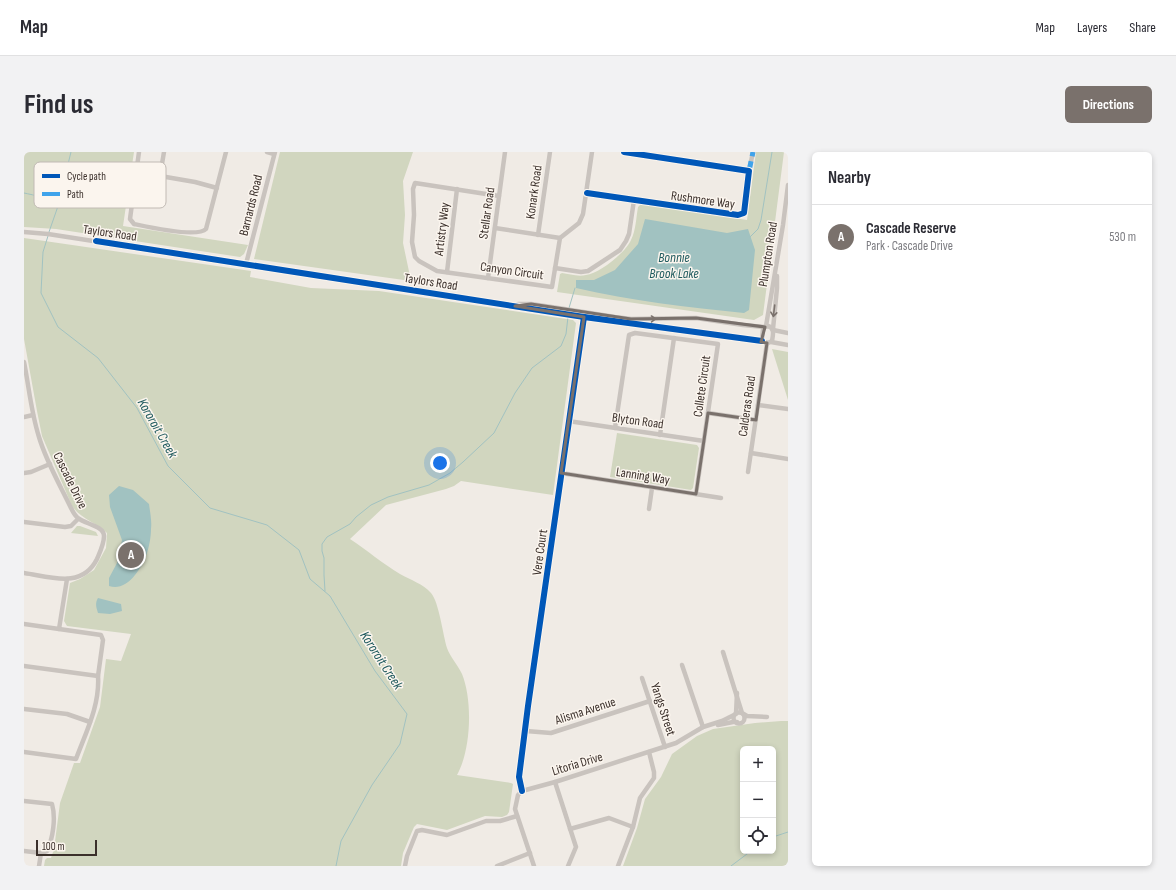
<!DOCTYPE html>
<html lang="en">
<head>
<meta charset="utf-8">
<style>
  body { margin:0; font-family:"Sofia Sans Condensed",sans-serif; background:#f2f2f3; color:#2b2b33 }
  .controls { position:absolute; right:12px; bottom:12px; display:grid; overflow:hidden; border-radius:6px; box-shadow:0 2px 6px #0003 }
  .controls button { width:36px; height:36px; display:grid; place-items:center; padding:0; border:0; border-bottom:1px solid #e1e1e2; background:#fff; color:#2b2b33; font:20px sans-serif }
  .scale { position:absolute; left:12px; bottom:10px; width:61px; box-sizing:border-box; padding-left:4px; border:2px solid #3b302b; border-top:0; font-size:11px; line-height:14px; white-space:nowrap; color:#3b302b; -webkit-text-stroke:3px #fbf5ee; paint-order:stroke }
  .you { position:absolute; left:416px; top:311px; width:14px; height:14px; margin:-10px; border:3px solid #fff; border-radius:50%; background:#1a73e8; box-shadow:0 0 0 6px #1a73e833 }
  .badge { display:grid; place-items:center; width:26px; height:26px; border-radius:50%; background:#7a716c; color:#fff; font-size:13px; font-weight:700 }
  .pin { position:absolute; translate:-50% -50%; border:2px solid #fff; box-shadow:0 1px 4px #0006 }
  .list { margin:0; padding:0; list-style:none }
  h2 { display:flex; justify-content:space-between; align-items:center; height:52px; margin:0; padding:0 16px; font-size:17px }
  h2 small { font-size:13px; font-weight:400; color:#7c7c81 }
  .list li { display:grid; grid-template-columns:26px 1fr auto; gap:12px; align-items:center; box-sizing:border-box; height:64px; padding:0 16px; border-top:1px solid #e1e1e2 }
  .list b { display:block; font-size:15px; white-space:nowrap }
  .list p { margin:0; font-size:13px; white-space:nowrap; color:#7c7c81 }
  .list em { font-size:13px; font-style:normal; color:#7c7c81 }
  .icon { flex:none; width:22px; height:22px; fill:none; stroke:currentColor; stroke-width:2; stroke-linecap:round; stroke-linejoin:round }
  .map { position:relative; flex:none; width:764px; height:714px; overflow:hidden; border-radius:6px }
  header { display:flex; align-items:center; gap:24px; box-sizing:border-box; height:56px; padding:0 20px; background:#fff; border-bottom:1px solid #e1e1e2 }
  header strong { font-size:19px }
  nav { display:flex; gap:22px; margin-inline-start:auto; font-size:14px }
  .intro { display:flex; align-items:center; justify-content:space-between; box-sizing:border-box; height:96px; padding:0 24px }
  h1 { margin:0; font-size:28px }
  .button { padding:10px 18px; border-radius:6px; background:#7a716c; color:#fff; font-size:14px; font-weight:700 }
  main { display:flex; gap:24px; padding:0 24px }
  aside { flex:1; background:#fff; border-radius:6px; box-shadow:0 2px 6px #0003 }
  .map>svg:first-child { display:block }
</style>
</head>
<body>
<header>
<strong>Map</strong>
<nav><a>Map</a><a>Layers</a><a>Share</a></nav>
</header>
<div class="intro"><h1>Find us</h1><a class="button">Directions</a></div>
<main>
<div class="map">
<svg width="764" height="714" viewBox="0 0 764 714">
  <rect width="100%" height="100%" fill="#f0ebe5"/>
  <g fill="#d1d6bf" fill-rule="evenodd">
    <path d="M0,0H110L99,74L224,93L220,102L216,105L32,77L0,75Z"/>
    <path d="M256,0H389L379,29L381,63L379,91L387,129L230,107Z"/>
    <path d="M732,0H760L739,163L730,168L533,140L536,122L538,121C545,122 554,125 562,123C575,122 602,100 607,88C612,78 612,66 614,55L617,52L723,68Z"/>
    <path d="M0,86L227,119L226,125L287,136L355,139L549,168L552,171L529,343L437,329L430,334L422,337L362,353L326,387C343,398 359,412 376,422C387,428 399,432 407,441C415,450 419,483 423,496C426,505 434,513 438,522C449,549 447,598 433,623L487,631L489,632L485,660L483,663L478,665L461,664L423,678L393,672L390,675L379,701L377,714H20L21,708L23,706H27L30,697L36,651L50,611H56L76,555L82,507L97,509L107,482L43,474L40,469L46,431L56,427L70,418L82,396L83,381C72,370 58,368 48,354L18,284L13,259L0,187Z"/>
    <path d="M748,197L764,200V248Z"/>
    <path d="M593,281L673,293L675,296L669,336L667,338L586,325Z"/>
    <path d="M53,374H56L72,380L74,384L47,381Z"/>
    <path d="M757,569H764V714H599L613,676L621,647L637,625L648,602L673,584L689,577L731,571ZM719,597H749V699H719Z"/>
  </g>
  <g fill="#a1c2c1">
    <path d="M621,67L703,81L724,77L731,98L725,158L720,161C664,155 607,149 552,136V128H570L591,118L614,92Z"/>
    <path d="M95,334L109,338L125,352C126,360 128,369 127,377C127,385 125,396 122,404C116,419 102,440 85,434V426L93,411L98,388L86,355L85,343Z"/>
    <path d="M74,446L97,452L98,459L86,462L74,461C72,455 71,451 74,446Z"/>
  </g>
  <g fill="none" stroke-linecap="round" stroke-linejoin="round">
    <g stroke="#a1c2c1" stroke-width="1">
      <path d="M0,41C9,43 29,46 33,56"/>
      <path d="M25,80L33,57L47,0"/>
      <path d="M24,84L19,100L17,141L34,175L74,206L113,256L144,314L186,356L243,373L275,398L286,427L306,444L351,519L383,562L376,592L348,633L317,689L312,714"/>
      <path d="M726,85L734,77L737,68L748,0"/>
      <path d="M545,156L551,136"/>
      <path d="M301,439L300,423V406L298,399V392L303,385L326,372L332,365L347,353L364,345L405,333L426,321L439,310L470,281L491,241L508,216L537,194L542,182L544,165"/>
      <path d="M749,685L764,680"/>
      <path d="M707,714L727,699"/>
    </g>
    <g stroke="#c9c3be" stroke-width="4.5">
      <path d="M115,0L106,67L110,72C124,75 173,86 182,77L202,0"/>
      <path d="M243,0L250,2"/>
      <path d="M725,19L729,0"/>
      <path d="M113,20L171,30L193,36"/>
      <path d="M136,24L140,0"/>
      <path d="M563,41L714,63L720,61L725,19L600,0"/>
      <path d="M475,44L391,31L389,37L390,63L388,90L391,105L395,109L413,119L528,135L536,86"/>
      <path d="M471,76L536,86L555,71L559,62L568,0"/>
      <path d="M0,80L24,82L560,165L738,189"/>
      <path d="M514,83L526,0"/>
      <path d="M222,112L251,0"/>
      <path d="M531,116L557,120L564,119L596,98L602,89L605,82L610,48"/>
      <path d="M423,120L433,37"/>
      <path d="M464,126L481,0"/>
      <path d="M494,152H507L534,156L591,165L607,167L672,166L719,173L741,175"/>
      <path d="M742,174L759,73L764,33"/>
      <path d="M744,174C751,176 749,183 748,189L744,191L740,190L738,188L739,177L741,175Z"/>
      <path d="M749,177L753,136V124"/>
      <path d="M749,178L764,181"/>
      <path d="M747,190L764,193"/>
      <path d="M0,210C5,235 7,260 15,285C22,309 36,333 47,356C49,360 51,364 54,366C61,372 80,374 80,384C80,392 76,400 73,407C58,437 27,425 0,421"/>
      <path d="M734,253L764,257"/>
      <path d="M684,261L732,268"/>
      <path d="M0,265L9,263"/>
      <path d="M544,269L680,289"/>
      <path d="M591,276L605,183L611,181L694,192L672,342"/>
      <path d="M636,283L650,186"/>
      <path d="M727,301L764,307"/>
      <path d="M724,320L743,191"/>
      <path d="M0,321L7,320L26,312"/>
      <path d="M537,321L697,346"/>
      <path d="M625,357L628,336"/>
      <path d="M0,370L41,375L47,374L54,367"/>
      <path d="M0,472L35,477L43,427"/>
      <path d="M35,477L77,483L79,488L74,524"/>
      <path d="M699,500L718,561L723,564L743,565"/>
      <path d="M658,513L679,575"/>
      <path d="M0,514L74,524C76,553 62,580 52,607L0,600"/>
      <path d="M618,526L641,595"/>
      <path d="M0,557L43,562L66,570"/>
      <circle cx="715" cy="566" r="5.5"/>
      <path d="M694,573L709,570H713"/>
      <path d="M502,579L527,581L626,549"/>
      <path d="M531,630L552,695L544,714"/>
      <path d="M498,639L495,625L504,554L560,165"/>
      <path d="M0,649L28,652C32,666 29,686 23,699L17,701L0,699"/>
      <path d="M546,677L585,666L609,675"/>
      <path d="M15,714L17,701"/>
      <path d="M381,714L383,704L393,679L398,678L423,683L462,669H476L493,664"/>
      <path d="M473,714L506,701"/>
      <path d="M510,714L491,657L494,643L498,639L531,630L652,591L679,575L698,569L712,562L713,541"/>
      <path d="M594,714L609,675L616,646L630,626V620L625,600"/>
    </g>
    <path stroke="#3fa3eb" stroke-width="5" stroke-dasharray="10 5" stroke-linecap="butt" d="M725,19L729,0"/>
    <g stroke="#fbf5ee" stroke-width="8">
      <g id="cycleway">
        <path d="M563,41L714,63L720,61L725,19L600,0"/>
        <path d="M72,89L560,165L738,189"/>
        <path d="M498,639L495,625L504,554L560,165"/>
      </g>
    </g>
    <use href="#cycleway" stroke="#0057b8" stroke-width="6"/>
  </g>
  <defs><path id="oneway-shaft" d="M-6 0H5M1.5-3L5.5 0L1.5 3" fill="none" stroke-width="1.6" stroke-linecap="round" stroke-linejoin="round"/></defs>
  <g stroke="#7b726d">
    <use href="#oneway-shaft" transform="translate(750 159) rotate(97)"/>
    <use href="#oneway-shaft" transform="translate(626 167) rotate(-1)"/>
  </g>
  <path fill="none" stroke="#7a716c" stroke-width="3" stroke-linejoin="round" d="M507,152L607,167L672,166L741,175L737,190L743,191L732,268L684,261L672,342L537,321L560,165L491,154Z"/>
  <g text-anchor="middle" stroke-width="3" stroke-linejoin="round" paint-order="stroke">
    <g font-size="13" fill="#3b302b" stroke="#fbf5ee">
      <text transform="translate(509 40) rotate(-82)" y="5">Konark Road</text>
      <text transform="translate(679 47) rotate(8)" y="5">Rushmore Way</text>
      <text transform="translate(226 53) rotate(-76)" y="5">Barnards Road</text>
      <text transform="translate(462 61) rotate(-82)" y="5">Stellar Road</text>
      <text transform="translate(417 77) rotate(-83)" y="5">Artistry Way</text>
      <text transform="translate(86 80) rotate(8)" y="5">Taylors Road</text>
      <text transform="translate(743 102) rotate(-81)" y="5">Plumpton Road</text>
      <text transform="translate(488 118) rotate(8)" y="5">Canyon Circuit</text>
      <text transform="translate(407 129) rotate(9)" y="5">Taylors Road</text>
      <text transform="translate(677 234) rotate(-82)" y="5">Collete Circuit</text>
      <text transform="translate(722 254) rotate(-82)" y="5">Calderas Road</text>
      <text transform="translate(614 268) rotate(8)" y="5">Blyton Road</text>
      <text transform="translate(619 323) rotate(9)" y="5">Lanning Way</text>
      <text transform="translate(47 328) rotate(64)" y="5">Cascade Drive</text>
      <text transform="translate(515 400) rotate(-82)" y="5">Vere Court</text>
      <text transform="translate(640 557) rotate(72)" y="5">Yangs Street</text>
      <text transform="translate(561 558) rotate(-18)" y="5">Alisma Avenue</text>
      <text transform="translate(553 611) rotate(-17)" y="5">Litoria Drive</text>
    </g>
    <g font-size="14" font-style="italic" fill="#1f5a5e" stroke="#fbf5ee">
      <text x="650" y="110">Bonnie<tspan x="650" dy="16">Brook Lake</tspan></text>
      <text transform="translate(134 276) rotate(60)" y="5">Kororoit Creek</text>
      <text transform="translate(358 508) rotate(57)" y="5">Kororoit Creek</text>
    </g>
  </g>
  <rect x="10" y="10" width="132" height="46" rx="6" fill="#fbf5ee" stroke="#c1bab4" stroke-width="1"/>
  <rect x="18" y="22" width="18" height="4" fill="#0057b8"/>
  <rect x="18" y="40" width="18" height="4" fill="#3fa3eb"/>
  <g font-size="11" fill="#3b302b">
    <text x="43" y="28">Cycle path</text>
    <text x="43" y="46">Path</text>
  </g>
</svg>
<div class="controls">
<button>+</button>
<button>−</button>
<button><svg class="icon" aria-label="locate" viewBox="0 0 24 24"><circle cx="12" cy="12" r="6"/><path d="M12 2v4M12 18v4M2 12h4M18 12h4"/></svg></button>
</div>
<div class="scale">100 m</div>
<div class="you"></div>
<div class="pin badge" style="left:107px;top:403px">A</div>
</div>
<aside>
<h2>Nearby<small></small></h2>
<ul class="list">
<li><span class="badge">A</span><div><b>Cascade Reserve</b><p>Park · Cascade Drive</p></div><em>530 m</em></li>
</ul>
</aside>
</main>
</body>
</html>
